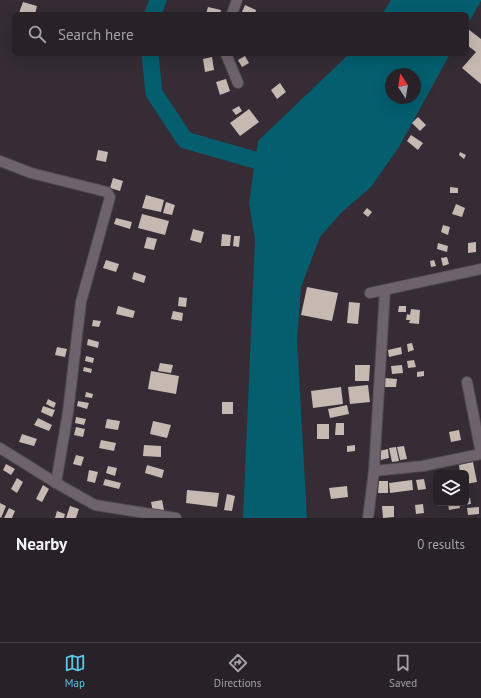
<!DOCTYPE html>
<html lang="en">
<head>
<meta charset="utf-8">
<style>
  body { margin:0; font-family:"PT Sans",sans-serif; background:#302930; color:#f1f3f6 }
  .controls { position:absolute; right:12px; bottom:12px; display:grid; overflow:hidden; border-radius:6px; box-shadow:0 4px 16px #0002 }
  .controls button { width:36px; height:36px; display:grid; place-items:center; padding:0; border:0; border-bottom:1px solid #443e45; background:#282128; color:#f1f3f6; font:20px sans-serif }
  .compass { position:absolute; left:385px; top:68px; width:36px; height:36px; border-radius:50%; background:#282128; box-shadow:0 4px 16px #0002; rotate:348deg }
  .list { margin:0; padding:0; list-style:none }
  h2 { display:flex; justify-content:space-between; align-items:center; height:52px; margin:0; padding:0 16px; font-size:17px }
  h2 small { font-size:13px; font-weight:400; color:#a5a3a8 }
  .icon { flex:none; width:22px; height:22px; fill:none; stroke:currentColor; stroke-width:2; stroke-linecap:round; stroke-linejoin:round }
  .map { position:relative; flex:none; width:481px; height:518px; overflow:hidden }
  .search { position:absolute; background:#282128; box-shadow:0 4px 16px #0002; left:12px; right:12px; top:12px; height:44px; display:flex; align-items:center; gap:10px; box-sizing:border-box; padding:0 14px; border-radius:6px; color:#a5a3a8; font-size:15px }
  .sheet { height:124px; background:#282128 }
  nav { display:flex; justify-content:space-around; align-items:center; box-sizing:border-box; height:56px; border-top:1px solid #443e45; background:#282128; font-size:11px; color:#a5a3a8 }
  nav a { display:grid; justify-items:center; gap:2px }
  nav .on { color:#5cc7e8 }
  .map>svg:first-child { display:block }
</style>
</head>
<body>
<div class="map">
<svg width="481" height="518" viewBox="0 0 481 518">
  <rect width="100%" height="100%" fill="#352c35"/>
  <g fill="#045e6e" fill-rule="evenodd">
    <path d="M391,0H481V1L467,25V14H382Z"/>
    <path d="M349,54H450L399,147L371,187L342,212L320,237L301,287L297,340L307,518H243L255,240L249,203L258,141ZM391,74H415V98H391Z"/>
  </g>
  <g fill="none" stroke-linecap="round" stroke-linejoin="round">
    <g stroke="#045e6e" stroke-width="17">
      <path d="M153,14L158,0"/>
      <path d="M150,54L154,93L185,140L276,166"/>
    </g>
  </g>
  <g fill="#c6b9b1">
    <path d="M23,2L37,6L35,14L19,13Z"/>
    <path d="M245,5L256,10L255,14L242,12Z"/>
    <path d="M208,7L221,10L220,14H206Z"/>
    <path d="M468,29L481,39V84L462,68L476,52L467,45Z"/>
    <path d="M245,56L249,63L242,67L238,60Z"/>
    <path d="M212,57L214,70L205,72L203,59Z"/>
    <path d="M226,79L230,91L220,95L216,82Z"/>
    <path d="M280,83L286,92L277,99L271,90Z"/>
    <path d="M239,106L242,111L236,115L232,110Z"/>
    <path d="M249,109L259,122L240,136L230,123Z"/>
    <path d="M418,117L426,125L420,131L412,123Z"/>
    <path d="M411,135L423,143L418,150L407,141Z"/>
    <path d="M98,150L108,152L106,162L96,160Z"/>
    <path d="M460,152L466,155L464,159L459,155Z"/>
    <path d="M113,178L123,181L120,191L110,188Z"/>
    <path d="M450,187L458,188V193H450Z"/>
    <path d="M146,195L164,200L161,212L142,208Z"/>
    <path d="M166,202L175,205L172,215L163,213Z"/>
    <path d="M456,204L465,208L462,217L452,214Z"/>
    <path d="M367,208L372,212L368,217L363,213Z"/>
    <path d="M142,214L169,221L165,235L138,228Z"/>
    <path d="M116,218L132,222L130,229L114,224Z"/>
    <path d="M443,225L450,227L448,235L441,232Z"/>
    <path d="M193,229L204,232L201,243L190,240Z"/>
    <path d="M222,234L231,235L230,246H221Z"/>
    <path d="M234,236H240L239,247L233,246Z"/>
    <path d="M147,237L157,239L154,250L144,248Z"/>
    <path d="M476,242V252L468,253V243Z"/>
    <path d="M438,243L448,246L447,252L437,249Z"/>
    <path d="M447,257L449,264L443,266L441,258Z"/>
    <path d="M106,260L119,264L116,272L103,268Z"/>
    <path d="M434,260L436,266L431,267L430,261Z"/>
    <path d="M134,272L146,276L144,283L132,279Z"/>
    <path d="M307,287L338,293L332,321L301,315Z"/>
    <path d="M179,297L187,298L186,307L178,306Z"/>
    <path d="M349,302L360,303L358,324L347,323Z"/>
    <path d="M118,306L135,311L133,318L116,314Z"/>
    <path d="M399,306H406V312H398Z"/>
    <path d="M411,309L420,310L419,324L409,323L410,320H406L407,314L410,315Z"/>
    <path d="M173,311L183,313L182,321L171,319Z"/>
    <path d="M93,320L101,321L99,327L92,326Z"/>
    <path d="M88,339L99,342L98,348L87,345Z"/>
    <path d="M412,343L414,350L408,352L407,344Z"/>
    <path d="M57,347L67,349L65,357L55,355Z"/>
    <path d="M401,347L402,354L389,357L388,350Z"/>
    <path d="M86,356L94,358L93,363L85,361Z"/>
    <path d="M414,360L416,367L408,368L407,361Z"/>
    <path d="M160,363L173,365L171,373L158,371Z"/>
    <path d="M355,365H370L369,381H355Z"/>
    <path d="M402,365L403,373L392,374L391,366Z"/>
    <path d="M84,367L92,369L91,373L83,371Z"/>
    <path d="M151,371L179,376L176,394L148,389Z"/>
    <path d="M424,371V376L417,377V372Z"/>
    <path d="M385,378L397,379L396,387H385Z"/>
    <path d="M368,385L370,402L350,404L348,387Z"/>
    <path d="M341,387L343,404L313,408L311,391Z"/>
    <path d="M86,392L93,394L92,398L85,397Z"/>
    <path d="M48,399L56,403L54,408L46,404Z"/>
    <path d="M78,401L89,403L87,409L77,406Z"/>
    <rect x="222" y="402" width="11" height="12"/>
    <path d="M347,405L349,414L330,418L328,409Z"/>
    <path d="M43,406L55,410L52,417L41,412Z"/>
    <path d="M76,417L86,419L84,425L75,423Z"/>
    <path d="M38,418L52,425L49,431L34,425Z"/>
    <path d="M107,419L120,421L118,430L105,428Z"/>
    <path d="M153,421L171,425L167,438L150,434Z"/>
    <path d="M336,423H344V435H335Z"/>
    <rect x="317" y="424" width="12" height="15"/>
    <path d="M76,427L85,429L83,437L74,435Z"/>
    <path d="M459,430L461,440L451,442L449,432Z"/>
    <path d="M22,434L37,439L34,446L19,442Z"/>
    <path d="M101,440L116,443L114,451L99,448Z"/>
    <path d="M144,445L161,446V457L143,456Z"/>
    <path d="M355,445V451L347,452V446Z"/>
    <path d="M404,446L407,459L400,460L397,447Z"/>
    <path d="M396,447L399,461L392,462L389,448Z"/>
    <path d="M388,449L389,458L381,460L379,451Z"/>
    <path d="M76,455L84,457L81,466L73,464Z"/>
    <path d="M473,462L477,482L466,484V473H460L459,465Z"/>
    <path d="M6,464L15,469L11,475L3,470Z"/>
    <path d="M147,465L164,470L162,478L145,473Z"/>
    <path d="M108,466L117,468L115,476L106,473Z"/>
    <path d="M89,470L98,472L95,483L87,481Z"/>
    <path d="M17,478L23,482L17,493L11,489Z"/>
    <path d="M105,479L121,483L119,489L103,485Z"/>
    <path d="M424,479L426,489L418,490L416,480Z"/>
    <path d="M412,480L413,490L390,493L389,483Z"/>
    <path d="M379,481H388V493H378Z"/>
    <path d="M43,485L49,489L42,502L36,499Z"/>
    <path d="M347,486L348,497L331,499L329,488Z"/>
    <path d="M187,490L219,493L217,507L186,503Z"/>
    <path d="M227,494L235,496L232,511L224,510Z"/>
    <path d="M470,498L471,504L464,505L466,499Z"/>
    <path d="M162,500L164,510L153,512L151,502Z"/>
    <path d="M0,503L6,506L1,518L0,517Z"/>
    <path d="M448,503H459L460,508L449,510Z"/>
    <path d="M423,504L424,513L416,514L415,505Z"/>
    <path d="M70,506L79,509L76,518H66Z"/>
    <path d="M382,506H394V517L383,518Z"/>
    <path d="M479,507V514L468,515L467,508Z"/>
    <path d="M9,508L15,511L12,518H4Z"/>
    <path d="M57,511L65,514L64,518H55Z"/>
  </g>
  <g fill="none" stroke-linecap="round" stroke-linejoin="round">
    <g stroke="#514950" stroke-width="12">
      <g id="street">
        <path d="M232,14L237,0"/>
        <path d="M226,54L238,83"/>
        <path d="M0,161L31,173L107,192L110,197L81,302L68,412L56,483"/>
        <path d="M370,293L481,269"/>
        <path d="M467,382L481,453"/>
        <path d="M0,448L56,483L95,505L176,518"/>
        <path d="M374,471L423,466L481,454"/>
        <path d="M368,518L374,471L385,290"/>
      </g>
    </g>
    <use href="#street" stroke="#6d636c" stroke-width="10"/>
  </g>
</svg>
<div class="controls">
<button><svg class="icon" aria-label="layers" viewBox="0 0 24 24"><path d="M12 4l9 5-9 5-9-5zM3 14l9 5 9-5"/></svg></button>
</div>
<svg class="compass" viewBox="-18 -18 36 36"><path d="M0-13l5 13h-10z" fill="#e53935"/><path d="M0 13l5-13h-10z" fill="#a5a3a8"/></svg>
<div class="search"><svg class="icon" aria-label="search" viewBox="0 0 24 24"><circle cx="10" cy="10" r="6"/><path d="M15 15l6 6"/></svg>Search here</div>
</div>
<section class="sheet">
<h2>Nearby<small>0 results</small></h2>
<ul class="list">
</ul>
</section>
<nav>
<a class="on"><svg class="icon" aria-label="map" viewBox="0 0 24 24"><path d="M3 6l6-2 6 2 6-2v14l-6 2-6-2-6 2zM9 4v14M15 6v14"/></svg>Map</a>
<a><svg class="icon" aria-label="directions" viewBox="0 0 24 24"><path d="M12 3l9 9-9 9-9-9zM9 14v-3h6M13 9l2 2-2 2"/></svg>Directions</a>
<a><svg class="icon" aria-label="saved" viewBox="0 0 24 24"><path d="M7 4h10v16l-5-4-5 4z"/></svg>Saved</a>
</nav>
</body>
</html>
